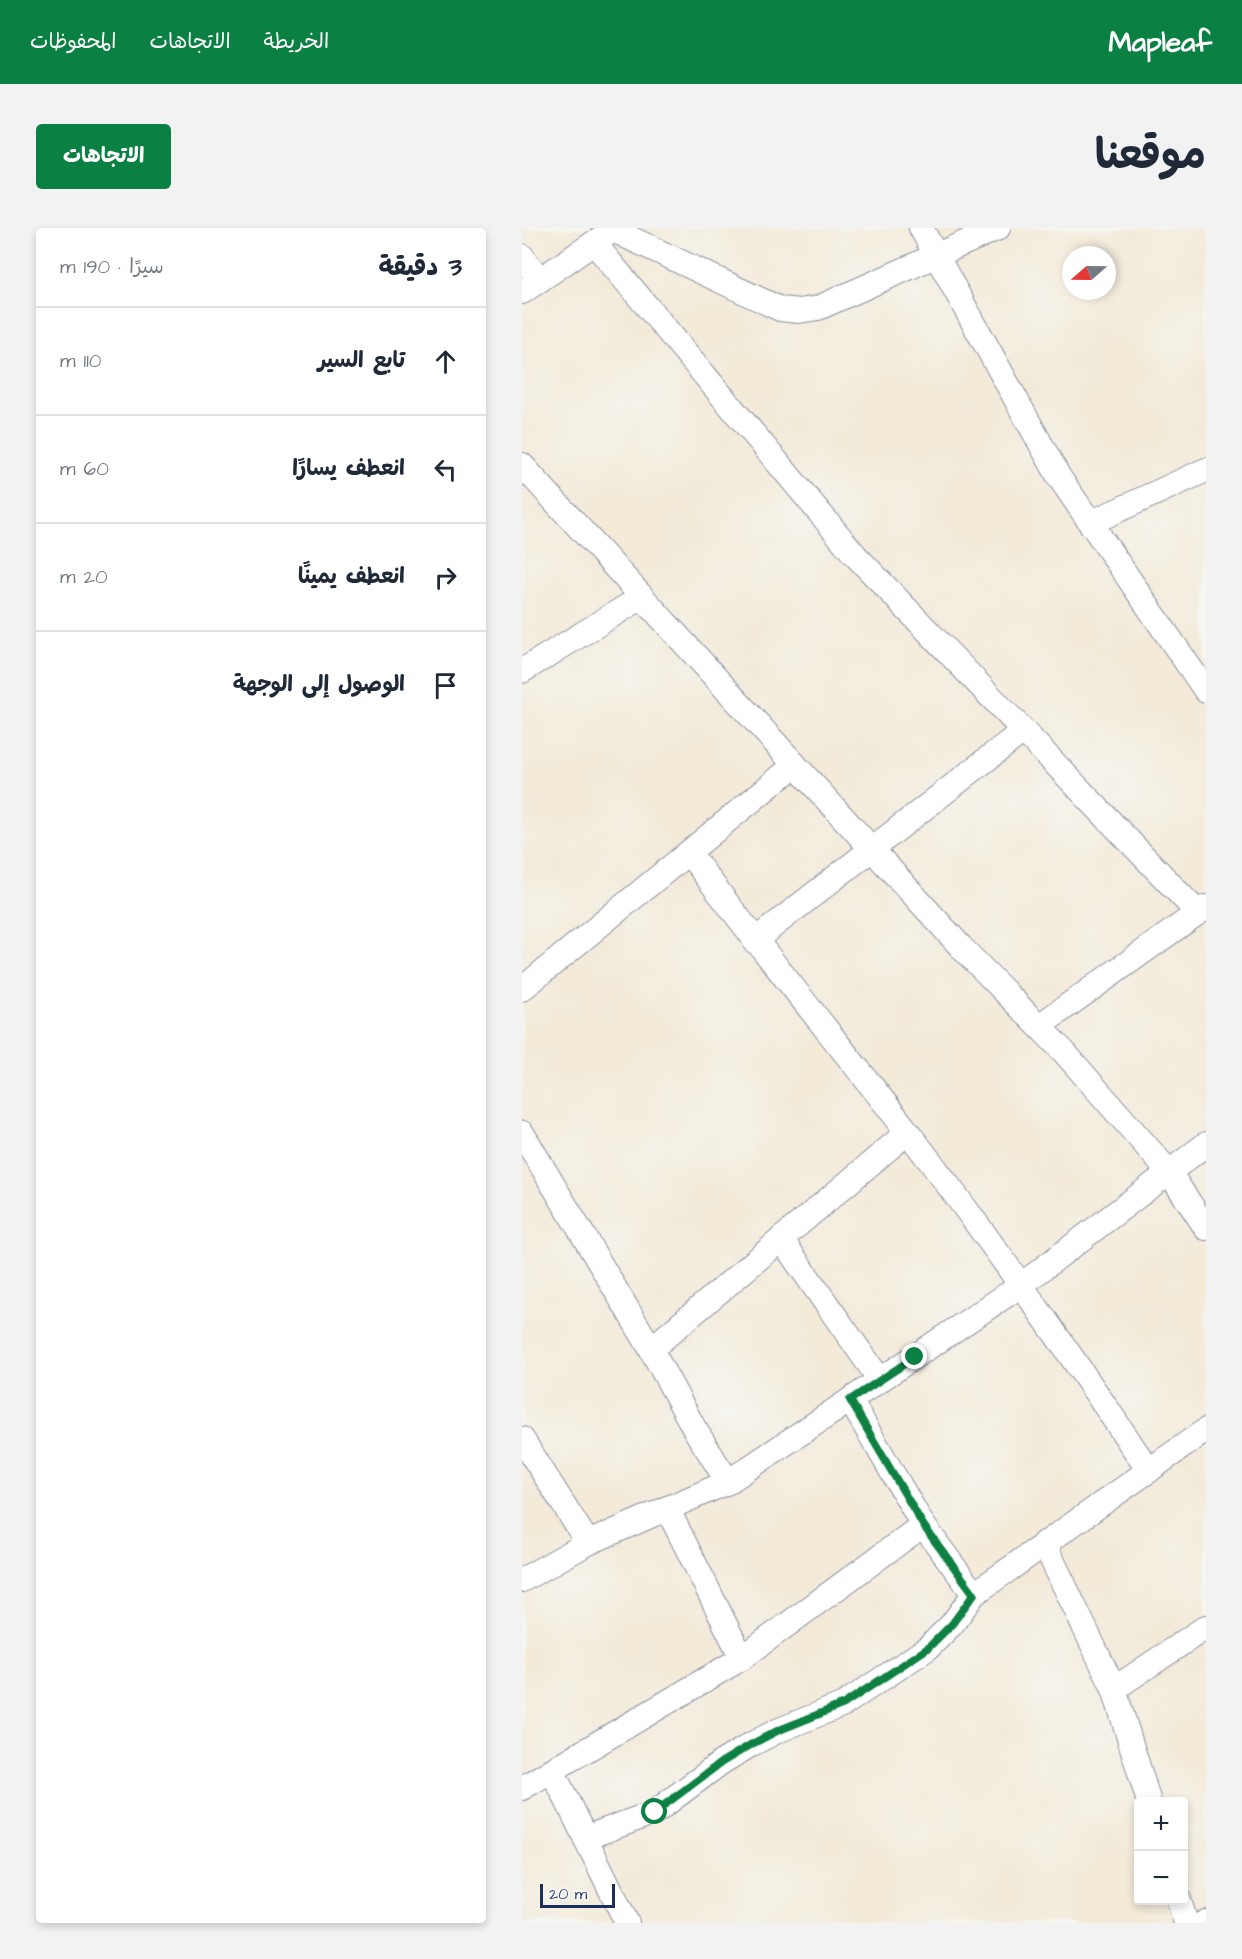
<!DOCTYPE html>
<html lang="ar">
<head>
<meta charset="utf-8">
<style>
  body { margin:0; font-family:"Architects Daughter","Playpen Sans Arabic",sans-serif; background:#f2f2f3; color:#1f2937; direction:rtl }
  .controls { position:absolute; right:18px; bottom:18px; display:grid; overflow:hidden; border-radius:6px; box-shadow:0 3px 9px #0003 }
  .controls button { width:54px; height:54px; display:grid; place-items:center; padding:0; border:0; border-bottom:2px solid #e0e1e3; background:#fff; color:#1f2937; font:30px sans-serif }
  .compass { position:absolute; left:540px; top:18px; width:54px; height:54px; border-radius:50%; background:#fff; box-shadow:0 3px 9px #0003; rotate:250deg }
  .scale { position:absolute; left:18px; bottom:15px; width:75px; box-sizing:border-box; padding-left:6px; border:3px solid #1b2f5e; border-top:0; font-size:16px; line-height:21px; white-space:nowrap; color:#1b2f5e; -webkit-text-stroke:4px #f6f6f2; paint-order:stroke }
  .stop { position:absolute; width:18px; height:18px; margin:-14px; border:4px solid #0b8043; border-radius:50%; background:#fff }
  .stop.end { background:#0b8043; border-color:#fff; box-shadow:0 2px 6px #0008 }
  .list { margin:0; padding:0; list-style:none }
  h2 { display:flex; justify-content:space-between; align-items:center; height:78px; margin:0; padding:0 24px; font-size:26px }
  h2 small { font-size:20px; font-weight:400; color:#747a83 }
  .list li { display:grid; grid-template-columns:39px 1fr auto; gap:18px; align-items:center; box-sizing:border-box; height:108px; padding:0 24px; border-top:2px solid #e0e1e3 }
  .list b { display:block; font-size:22px; white-space:nowrap }
  .list em { font-size:20px; font-style:normal; color:#747a83 }
  .icon { flex:none; width:33px; height:33px; fill:none; stroke:currentColor; stroke-width:2; stroke-linecap:round; stroke-linejoin:round }
  .map { position:relative; flex:none; width:684px; height:1695px; overflow:hidden; direction:ltr; border-radius:6px }
  header { display:flex; align-items:center; gap:36px; box-sizing:border-box; height:84px; padding:0 30px; background:#0b8043; color:#fff }
  header strong { font-size:28px }
  nav { display:flex; gap:33px; margin-inline-start:auto; font-size:21px }
  .intro { display:flex; align-items:center; justify-content:space-between; box-sizing:border-box; height:144px; padding:0 36px }
  h1 { margin:0; font-size:42px }
  .button { padding:15px 27px; border-radius:6px; background:#0b8043; color:#fff; font-size:21px; font-weight:700 }
  main { display:flex; gap:36px; padding:0 36px }
  aside { flex:1; background:#fff; border-radius:6px; box-shadow:0 3px 9px #0003 }
  .map>svg:first-child { display:block }
</style>
</head>
<body>
<header>
<strong>Mapleaf</strong>
<nav><a>الخريطة</a><a>الاتجاهات</a><a>المحفوظات</a></nav>
</header>
<div class="intro"><h1>موقعنا</h1><a class="button">الاتجاهات</a></div>
<main>
<div class="map">
<svg width="684" height="1695" viewBox="0 0 684 1695">
  <rect width="100%" height="100%" fill="#f6f6f2"/>
  <filter id="ink" filterUnits="userSpaceOnUse"><feTurbulence type="fractalNoise" baseFrequency=".0167" numOctaves="2"/><feDisplacementMap in="SourceGraphic" scale="12" xChannelSelector="R" yChannelSelector="G"/><feConvolveMatrix kernelMatrix="1 2 1 2 8 2 1 2 1" color-interpolation-filters="sRGB"/></filter>
  <filter id="wash" filterUnits="userSpaceOnUse"><feTurbulence type="fractalNoise" baseFrequency=".008" numOctaves="4" result="noise"/><feDisplacementMap in="SourceGraphic" scale="24" xChannelSelector="R" yChannelSelector="G"/><feGaussianBlur stdDeviation="1.35" result="paint"/><feColorMatrix in="noise" values="0 0 0 0 0 0 0 0 0 0 0 0 0 0 0 0 0 1.4 0 .05"/><feComposite in="paint" operator="in"/></filter>
  <g filter="url(#wash)">
    <rect width="100%" height="100%" fill="#f3ead8"/>
  </g>
  <g filter="url(#ink)">
    <g fill="none" stroke-linecap="round" stroke-linejoin="round">
      <g stroke="#878c9b" stroke-width="26">
        <g id="minor">
          <path d="M399,0L537,249L684,463"/>
          <path d="M91,2L258,81L277,83L296,80L476,0"/>
          <path d="M72,15L333,327L676,685"/>
          <path d="M0,28L18,52"/>
          <path d="M0,64L85,6"/>
          <path d="M0,237L439,719L542,824L647,944L684,1000"/>
          <path d="M568,295L684,242"/>
          <path d="M0,443L120,369"/>
          <path d="M167,625C237,719 312,810 385,903C470,1013 550,1128 627,1243"/>
          <path d="M232,713L501,503"/>
          <path d="M0,761L273,537"/>
          <path d="M517,798L684,679"/>
          <path d="M0,905L129,1121L172,1200L206,1254"/>
          <path d="M259,1011L358,1152"/>
          <path d="M129,1121L386,904"/>
          <path d="M328,1172L401,1297"/>
          <path d="M0,1211L66,1315"/>
          <path d="M145,1280L220,1430"/>
          <path d="M522,1315L592,1461L627,1574"/>
          <path d="M0,1352L66,1315L206,1254L498,1058L684,916"/>
          <path d="M592,1461L684,1399"/>
          <path d="M30,1542L105,1695"/>
          <path d="M0,1560L220,1430L401,1297L452,1366L684,1202"/>
          <path d="M63,1610L133,1584L200,1534L230,1516L255,1503L322,1476L406,1420L430,1396L452,1366"/>
          <path d="M657,1672L664,1695"/>
          <path d="M682,1695L684,1694"/>
        </g>
      </g>
      <use href="#minor" stroke="#fff" stroke-width="24"/>
    </g>
  </g>
  <g fill="none" stroke-linecap="round" stroke-linejoin="round" filter="url(#ink)">
    <path stroke="#0b8043" stroke-width="8" d="M133,1584L200,1534L230,1516L255,1503L322,1476L406,1420L430,1396L452,1366L401,1297L328,1172L393,1129"/>
  </g>
</svg>
<div class="controls">
<button>+</button>
<button>−</button>
</div>
<svg class="compass" viewBox="-18 -18 36 36"><path d="M0-13l5 13h-10z" fill="#e53935"/><path d="M0 13l5-13h-10z" fill="#747a83"/></svg>
<div class="scale">20 m</div>
<div class="stop" style="left:133px;top:1584px"></div>
<div class="stop end" style="left:393px;top:1129px"></div>
</div>
<aside>
<h2>3 دقيقة<small>سيرًا · 190 m</small></h2>
<ul class="list">
<li><svg class="icon" aria-label="ahead" viewBox="0 0 24 24"><path d="M12 20V5M6 11l6-6 6 6"/></svg><div><b>تابع السير</b></div><em>110 m</em></li>
<li><svg class="icon" aria-label="left" viewBox="0 0 24 24"><path d="M17 20v-9H6M10 6l-5 5 5 5"/></svg><div><b>انعطف يسارًا</b></div><em>60 m</em></li>
<li><svg class="icon" aria-label="right" viewBox="0 0 24 24"><path d="M7 20v-9h11M14 6l5 5-5 5"/></svg><div><b>انعطف يمينًا</b></div><em>20 m</em></li>
<li><svg class="icon" aria-label="arrive" viewBox="0 0 24 24"><path d="M6 21V4h12l-3 4 3 4H6"/></svg><div><b>الوصول إلى الوجهة</b></div></li>
</ul>
</aside>
</main>
</body>
</html>
